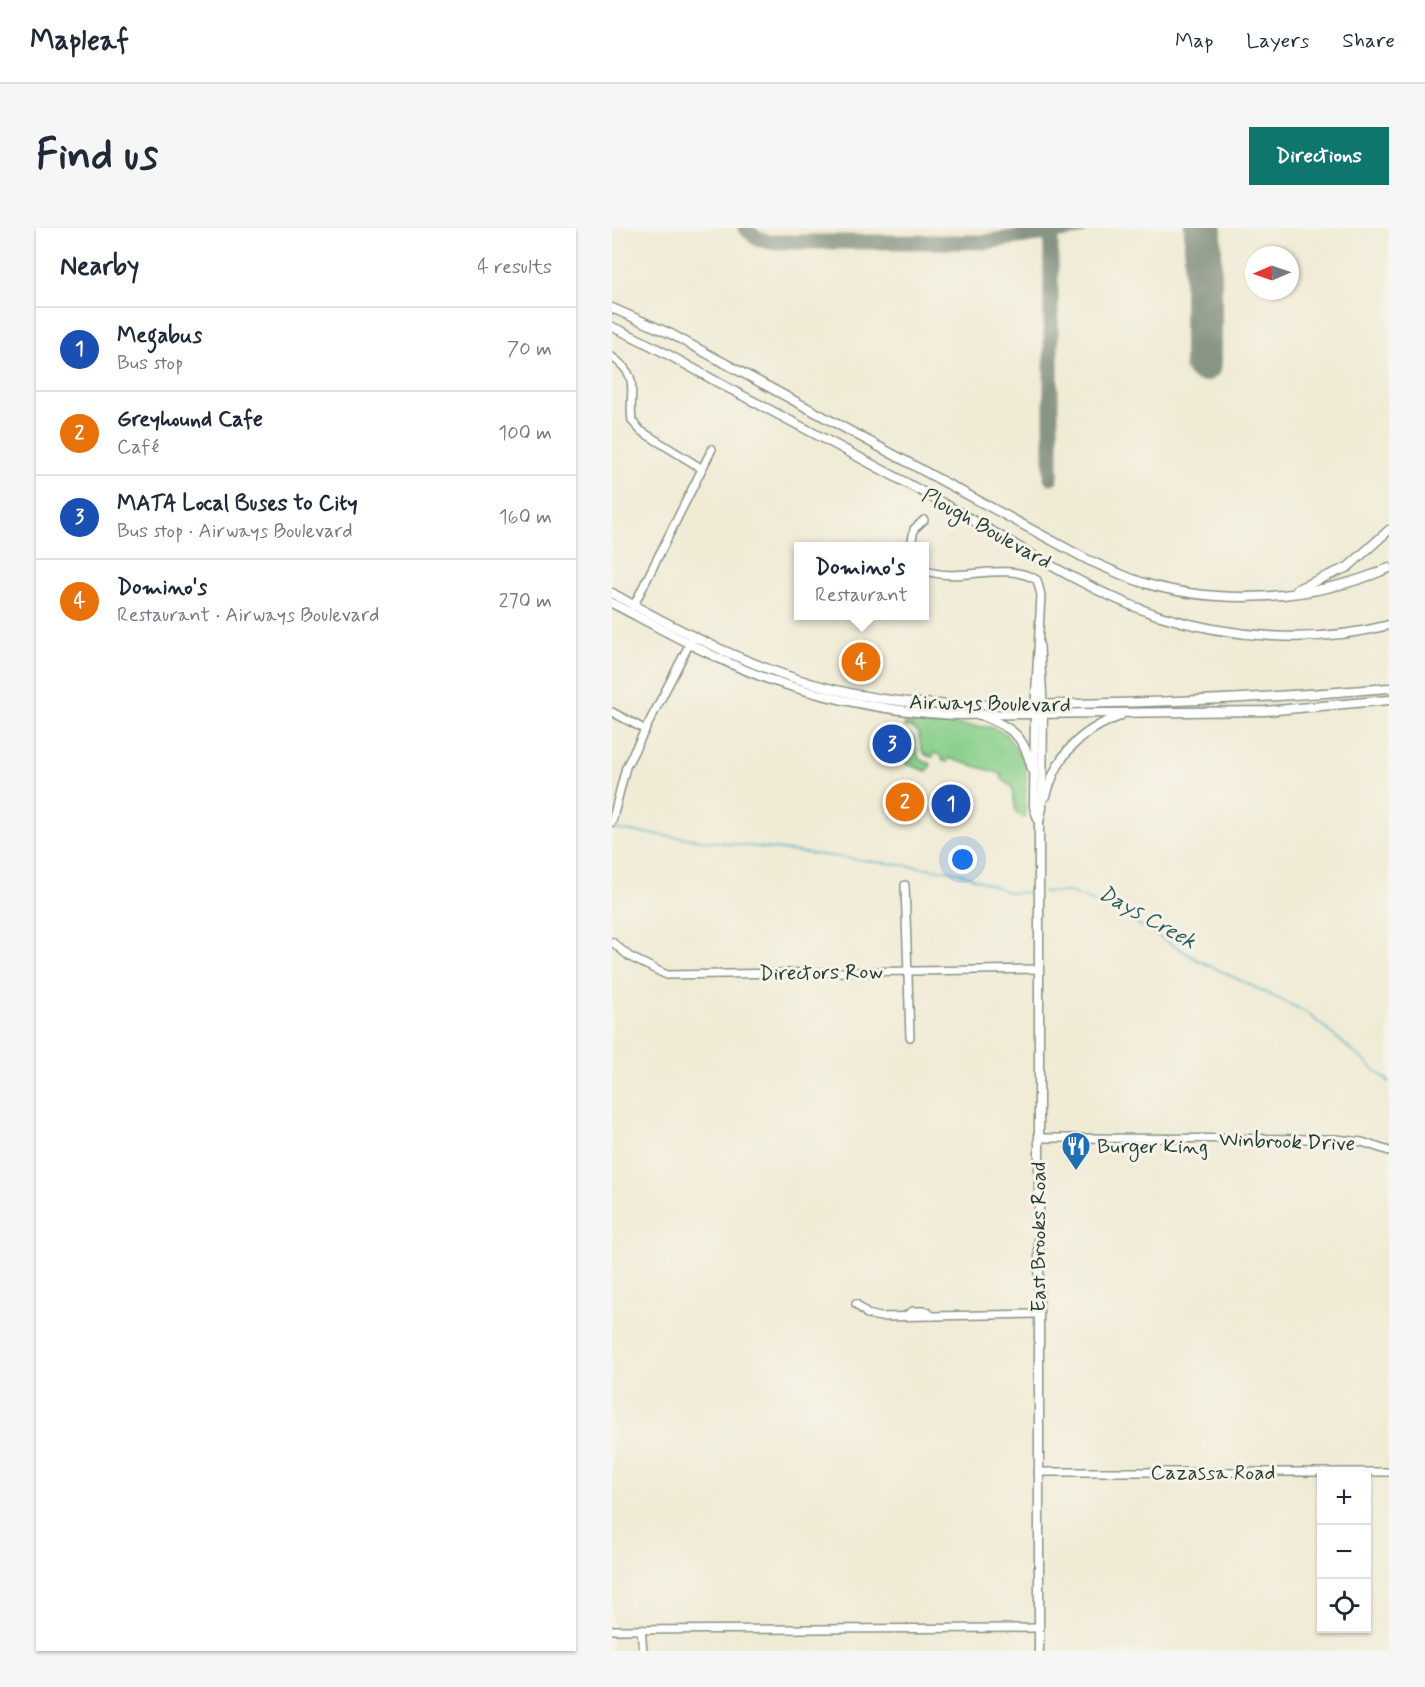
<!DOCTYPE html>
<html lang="en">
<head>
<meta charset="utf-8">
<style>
  body { margin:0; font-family:Mynerve,sans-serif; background:#f6f6f7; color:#1f2937 }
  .controls { position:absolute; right:18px; bottom:18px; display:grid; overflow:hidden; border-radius:0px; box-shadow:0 2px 4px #0004 }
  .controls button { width:54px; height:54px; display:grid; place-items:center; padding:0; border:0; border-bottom:2px solid #e0e1e3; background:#fff; color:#1f2937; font:30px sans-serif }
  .compass { position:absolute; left:633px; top:18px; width:54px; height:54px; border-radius:50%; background:#fff; box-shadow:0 2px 4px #0004; rotate:268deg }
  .you { position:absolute; left:351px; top:632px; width:21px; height:21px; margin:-15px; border:4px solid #fff; border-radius:50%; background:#1a73e8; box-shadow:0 0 0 9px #1a73e833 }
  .badge { display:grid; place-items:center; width:39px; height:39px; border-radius:50%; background:#0f766e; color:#fff; font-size:20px; font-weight:700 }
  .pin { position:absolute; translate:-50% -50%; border:3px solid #fff; box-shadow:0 2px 6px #0006 }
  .popup { position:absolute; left:182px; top:314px; width:135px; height:78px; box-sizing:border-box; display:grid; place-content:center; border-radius:0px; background:#fff; filter:drop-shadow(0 2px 4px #0005); font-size:20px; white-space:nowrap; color:#747a83 }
  .popup b { font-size:22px; color:#1f2937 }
  .popup::after { content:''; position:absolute; left:50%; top:100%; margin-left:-12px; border:12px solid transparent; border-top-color:#fff }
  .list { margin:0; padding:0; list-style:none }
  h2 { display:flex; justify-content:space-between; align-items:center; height:78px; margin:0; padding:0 24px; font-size:26px }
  h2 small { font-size:20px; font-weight:400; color:#747a83 }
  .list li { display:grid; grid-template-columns:39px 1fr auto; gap:18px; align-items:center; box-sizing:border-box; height:84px; padding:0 24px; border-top:2px solid #e0e1e3 }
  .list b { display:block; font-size:22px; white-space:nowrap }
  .list p { margin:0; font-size:20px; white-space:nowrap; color:#747a83 }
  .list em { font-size:20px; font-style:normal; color:#747a83 }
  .icon { flex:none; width:33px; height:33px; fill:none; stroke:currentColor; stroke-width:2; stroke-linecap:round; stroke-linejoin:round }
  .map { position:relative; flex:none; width:777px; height:1423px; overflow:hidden; border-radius:0px }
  header { display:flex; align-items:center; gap:36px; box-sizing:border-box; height:84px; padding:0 30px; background:#fff; border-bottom:2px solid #e0e1e3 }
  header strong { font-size:28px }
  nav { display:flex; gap:33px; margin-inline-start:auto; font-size:21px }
  .intro { display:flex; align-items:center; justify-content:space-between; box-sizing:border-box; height:144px; padding:0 36px }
  h1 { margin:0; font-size:42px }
  .button { padding:15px 27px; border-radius:0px; background:#0f766e; color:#fff; font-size:21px; font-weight:700 }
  main { display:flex; gap:36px; padding:0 36px }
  aside { flex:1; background:#fff; border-radius:0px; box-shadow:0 2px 4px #0004 }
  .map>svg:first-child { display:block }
</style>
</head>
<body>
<header>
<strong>Mapleaf</strong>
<nav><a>Map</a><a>Layers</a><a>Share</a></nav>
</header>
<div class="intro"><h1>Find us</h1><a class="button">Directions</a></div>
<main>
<aside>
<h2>Nearby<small>4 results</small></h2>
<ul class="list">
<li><span class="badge" style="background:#1a4fb4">1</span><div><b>Megabus</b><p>Bus stop</p></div><em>70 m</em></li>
<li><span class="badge" style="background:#e8710a">2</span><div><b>Greyhound Cafe</b><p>Café</p></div><em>100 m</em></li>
<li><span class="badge" style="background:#1a4fb4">3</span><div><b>MATA Local Buses to City</b><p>Bus stop · Airways Boulevard</p></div><em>160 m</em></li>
<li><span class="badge" style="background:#e8710a">4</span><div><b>Domino's</b><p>Restaurant · Airways Boulevard</p></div><em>270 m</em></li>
</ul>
</aside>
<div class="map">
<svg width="777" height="1423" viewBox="0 0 777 1423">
  <rect width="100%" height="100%" fill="#f7f3e8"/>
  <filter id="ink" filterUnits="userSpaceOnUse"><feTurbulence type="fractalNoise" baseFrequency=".0167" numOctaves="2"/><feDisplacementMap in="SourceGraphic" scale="12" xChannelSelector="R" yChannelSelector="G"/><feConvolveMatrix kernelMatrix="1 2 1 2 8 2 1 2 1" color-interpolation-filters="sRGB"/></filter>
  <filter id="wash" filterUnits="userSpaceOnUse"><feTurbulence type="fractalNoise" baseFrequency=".008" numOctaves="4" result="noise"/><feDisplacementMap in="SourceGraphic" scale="24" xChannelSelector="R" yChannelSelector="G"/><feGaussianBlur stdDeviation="1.35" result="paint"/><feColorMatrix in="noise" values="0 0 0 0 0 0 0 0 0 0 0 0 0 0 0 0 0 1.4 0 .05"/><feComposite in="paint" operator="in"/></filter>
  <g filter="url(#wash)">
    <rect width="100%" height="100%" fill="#f0ebd5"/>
    <g fill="#88cf8a" stroke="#54865f" stroke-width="1.5">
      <path d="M293,494L378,499L393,505L414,535L413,590L404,585L400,559L390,551L389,546L336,530L335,534L331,533L328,527L321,525V529C306,527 310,517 306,505L299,499H292Z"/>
      <path d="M294,504L302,509L307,531L319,536L315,543L294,536L291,511L288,510Z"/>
    </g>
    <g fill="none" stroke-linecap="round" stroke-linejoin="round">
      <g stroke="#45abc4" stroke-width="1.5">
        <path d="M0,601L346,644L399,665L423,664"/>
        <path d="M431,664H458L503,682L584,731L694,784L777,854"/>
      </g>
      <g stroke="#889484" stroke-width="15">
        <path d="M133,0L144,10L158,14H372L468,0"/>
        <path d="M439,0V249"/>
      </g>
      <path stroke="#889484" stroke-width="38" d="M591,0V135"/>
    </g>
  </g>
  <g filter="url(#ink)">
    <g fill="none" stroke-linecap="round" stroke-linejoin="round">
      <g stroke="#889484" stroke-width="10">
        <g id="minor">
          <path d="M0,129C30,150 16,162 20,193L29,203L89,240"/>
          <path d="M299,318L302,301L312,292"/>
          <path d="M312,342C346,356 392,332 425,352L429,367L423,476"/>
          <path d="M21,379L100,221"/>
          <path d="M428,418L431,476"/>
          <path d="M0,484L32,501"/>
          <path d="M0,594L14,539L79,413"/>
          <path d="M293,657L298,809"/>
          <path d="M0,714L18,729L55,747L427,741"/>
          <path d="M427,910L723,911L750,914L777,923"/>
          <path d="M244,1076L255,1086L268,1089L426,1086"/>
          <path d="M293,1088L301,1083H314L320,1088"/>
          <path d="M426,1244H777"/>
          <path d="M29,1401L31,1423"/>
          <path d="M0,1402L426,1400"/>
        </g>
      </g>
      <g stroke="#889484" stroke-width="11">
        <g id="major">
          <path d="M0,80L59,106L476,332C495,340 513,349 532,355C609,378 704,372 777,340"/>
          <path d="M0,99C41,116 77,139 116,160C190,199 263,237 336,278C399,313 476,364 545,387C618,410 702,417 777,397"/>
          <path d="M685,361L736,339L777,302"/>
          <path d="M0,365C69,404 143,442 220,461C303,482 375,477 459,476C566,474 671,469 777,460"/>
          <path d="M0,375C50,401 109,435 162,453C220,472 281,484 342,487L653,483L777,472"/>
          <path d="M423,481L422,579L427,594"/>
          <path d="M371,488C401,500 412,508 420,541"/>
          <path d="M434,568C445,526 468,503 508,488"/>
          <path d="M427,1423V594L430,580L431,476"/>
        </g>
      </g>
      <use href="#minor" stroke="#fff" stroke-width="7"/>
      <use href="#major" stroke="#fff" stroke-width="8"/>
    </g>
  </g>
  <defs>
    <g id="restaurant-pin" transform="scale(1.5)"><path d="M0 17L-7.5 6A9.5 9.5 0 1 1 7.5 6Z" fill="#1f6fb2" stroke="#f7f3e8"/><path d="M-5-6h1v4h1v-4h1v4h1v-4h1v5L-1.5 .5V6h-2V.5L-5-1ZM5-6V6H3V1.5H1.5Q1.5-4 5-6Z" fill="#fff"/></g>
  </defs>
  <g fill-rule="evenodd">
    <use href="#restaurant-pin" x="464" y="918"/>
  </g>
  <g text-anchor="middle" stroke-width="6" stroke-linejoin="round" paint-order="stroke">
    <g font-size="21" fill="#1f3d34" stroke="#f7f3e8">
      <text transform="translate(375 300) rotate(29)" y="7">Plough Boulevard</text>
      <text transform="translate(378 475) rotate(1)" y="7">Airways Boulevard</text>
      <text transform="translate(209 744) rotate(-1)" y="7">Directors Row</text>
      <text transform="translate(675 913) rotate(2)" y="7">Winbrook Drive</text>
      <text transform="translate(426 1009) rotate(-90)" y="7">East Brooks Road</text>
      <text x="601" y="1251">Cazassa Road</text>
    </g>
    <g font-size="21" fill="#1f3d34" stroke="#f7f3e8" text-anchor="start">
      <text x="485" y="925">Burger King</text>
    </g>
    <g font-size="22" font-style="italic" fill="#2a5e5f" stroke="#f7f3e8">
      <text transform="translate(536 688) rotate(29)" y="8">Days Creek</text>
    </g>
  </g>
</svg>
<div class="controls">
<button>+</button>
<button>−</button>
<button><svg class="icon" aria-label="locate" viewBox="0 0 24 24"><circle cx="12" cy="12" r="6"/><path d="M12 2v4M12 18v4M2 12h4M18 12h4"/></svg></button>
</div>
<svg class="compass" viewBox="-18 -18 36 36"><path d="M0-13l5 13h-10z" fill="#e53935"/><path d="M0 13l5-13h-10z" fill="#747a83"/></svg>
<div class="you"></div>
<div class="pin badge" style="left:339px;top:576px;background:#1a4fb4">1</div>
<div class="pin badge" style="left:293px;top:574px;background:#e8710a">2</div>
<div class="pin badge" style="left:280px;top:516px;background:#1a4fb4">3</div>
<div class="pin badge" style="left:249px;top:434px;background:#e8710a">4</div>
<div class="popup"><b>Domino's</b>Restaurant</div>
</div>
</main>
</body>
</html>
